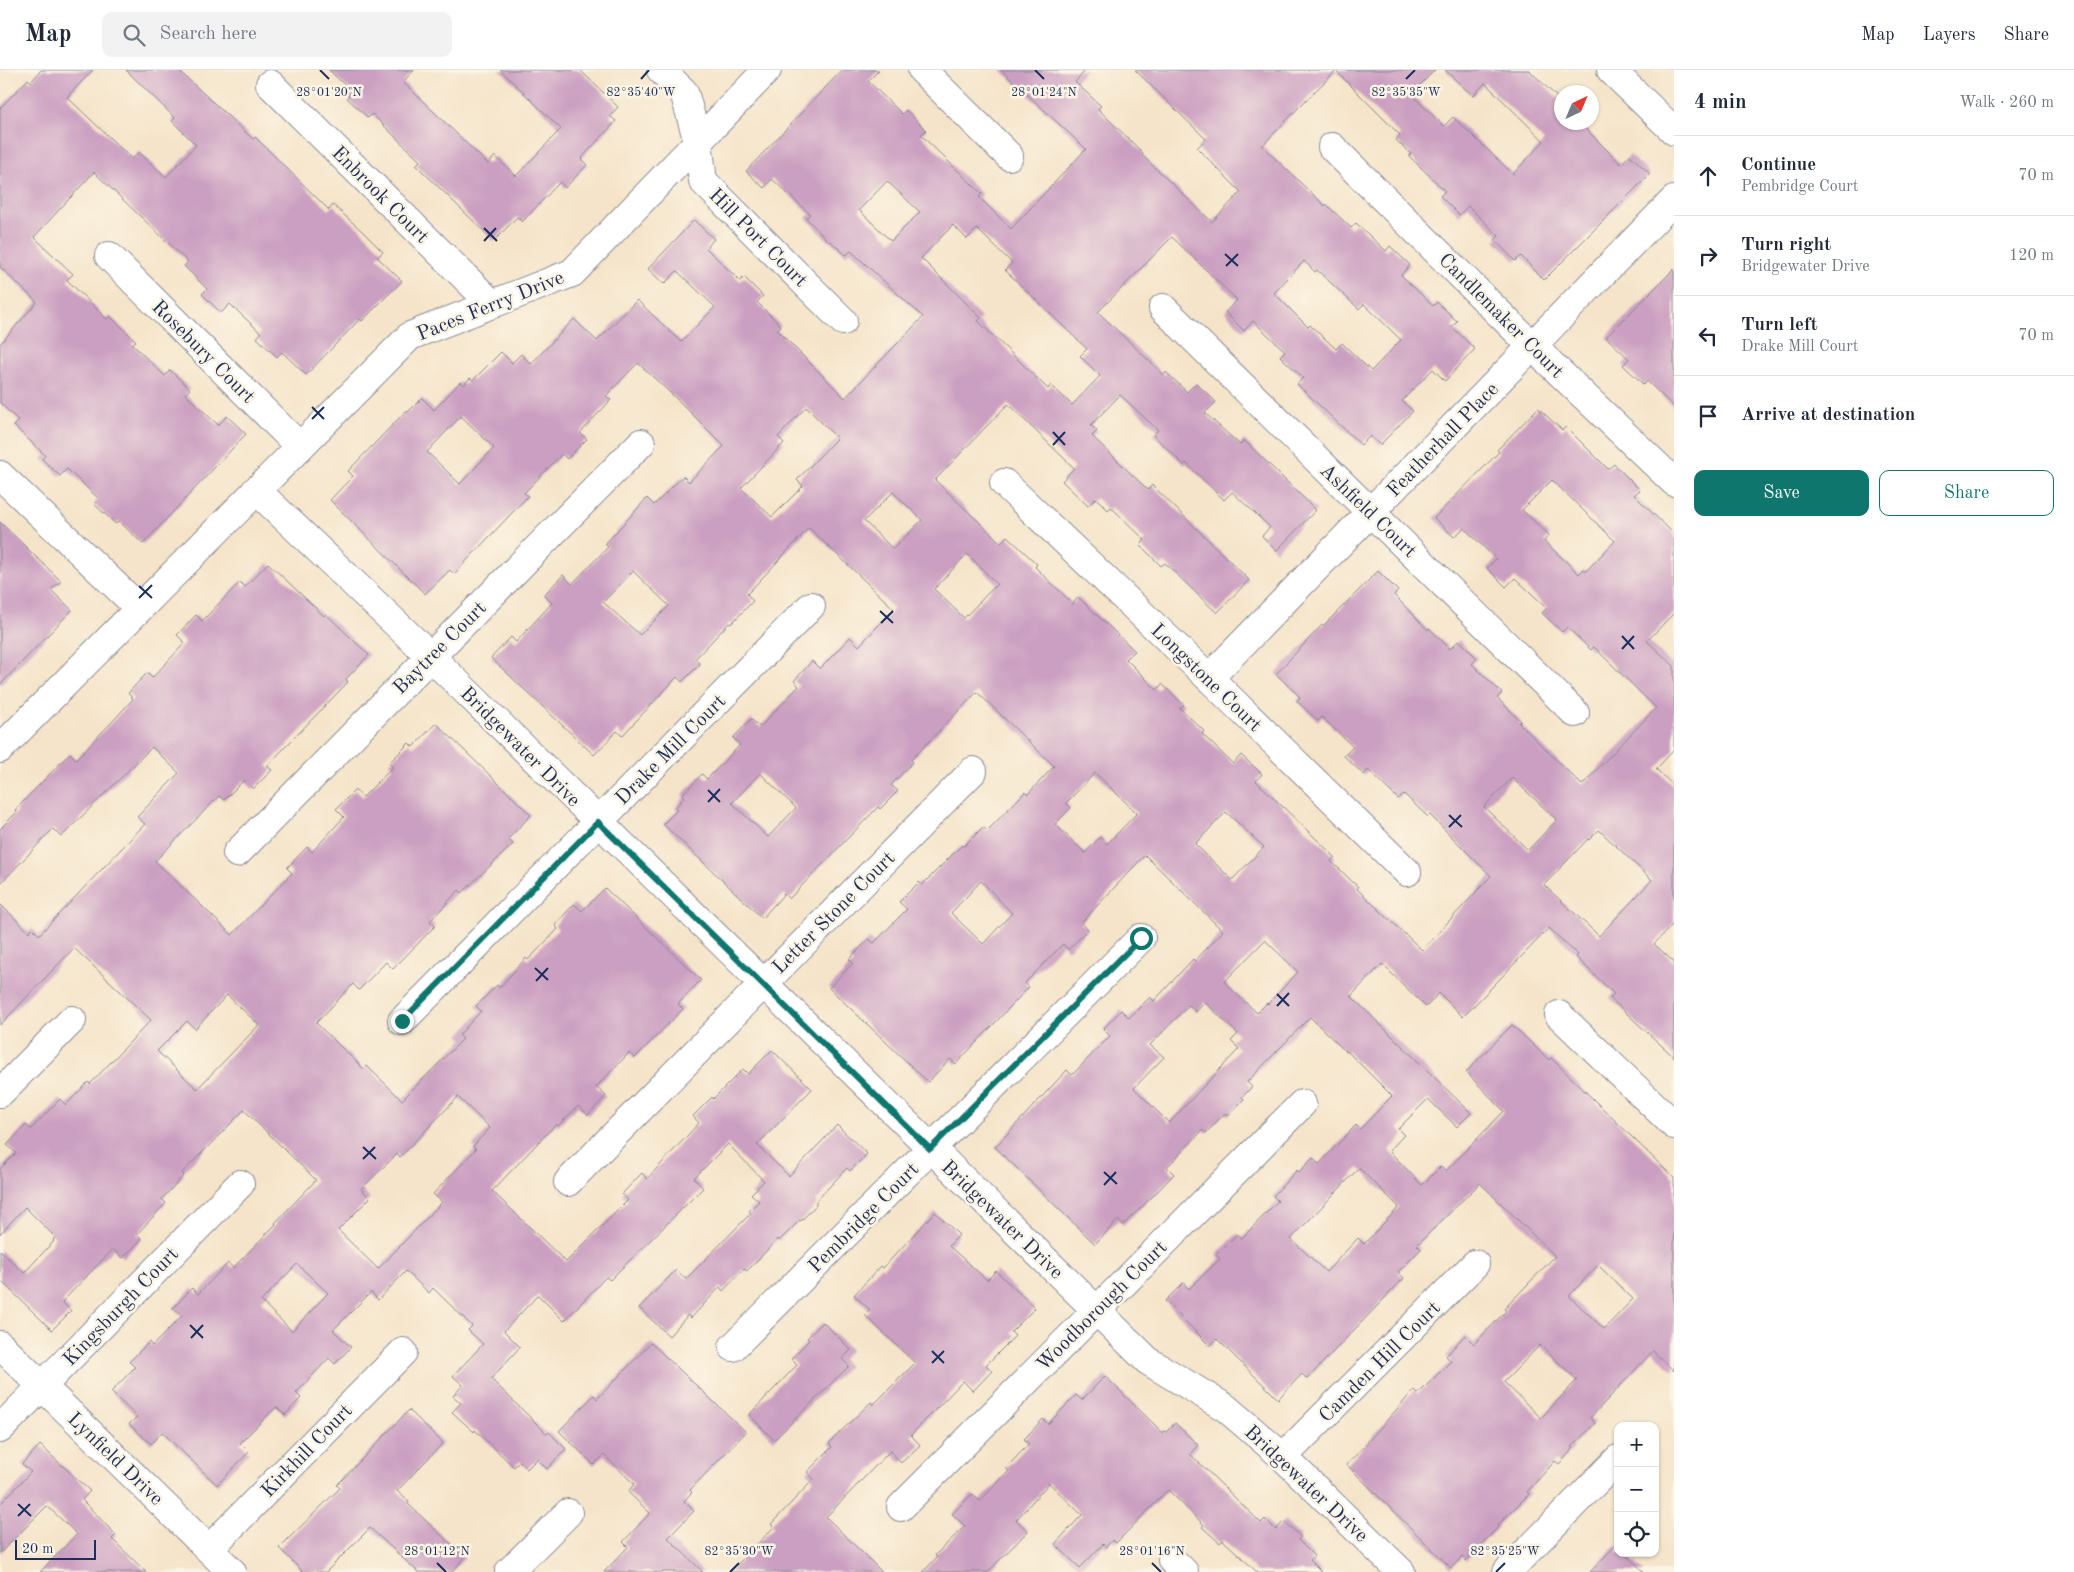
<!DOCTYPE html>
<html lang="en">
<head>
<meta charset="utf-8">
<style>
  body { margin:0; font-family:"Old Standard TT",serif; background:#f2f2f3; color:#1f2937 }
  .controls { position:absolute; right:15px; bottom:15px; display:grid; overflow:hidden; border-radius:10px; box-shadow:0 1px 4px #0004 }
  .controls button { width:45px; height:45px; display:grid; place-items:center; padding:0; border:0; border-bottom:1px solid #e0e1e3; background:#fff; color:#1f2937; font:25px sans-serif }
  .compass { position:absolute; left:1554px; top:15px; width:45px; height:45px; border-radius:50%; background:#fff; box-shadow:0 1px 4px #0004; rotate:44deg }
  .scale { position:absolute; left:15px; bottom:12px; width:81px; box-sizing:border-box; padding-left:5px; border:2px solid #1b2f5e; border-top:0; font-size:14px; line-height:18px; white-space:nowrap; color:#1b2f5e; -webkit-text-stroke:4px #fcf5e5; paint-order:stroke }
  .stop { position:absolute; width:15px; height:15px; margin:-11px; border:4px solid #0f766e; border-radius:50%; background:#fff }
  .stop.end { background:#0f766e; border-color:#fff; box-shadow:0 1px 5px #0008 }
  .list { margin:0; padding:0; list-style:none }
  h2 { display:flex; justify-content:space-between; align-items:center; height:65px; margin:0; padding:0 20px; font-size:21px }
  h2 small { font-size:16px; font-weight:400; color:#747a83 }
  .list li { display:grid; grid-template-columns:32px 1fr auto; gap:15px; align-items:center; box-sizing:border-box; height:80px; padding:0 20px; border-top:1px solid #e0e1e3 }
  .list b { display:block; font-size:19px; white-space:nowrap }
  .list p { margin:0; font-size:16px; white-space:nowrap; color:#747a83 }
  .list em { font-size:16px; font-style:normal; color:#747a83 }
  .actions { display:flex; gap:10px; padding:15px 20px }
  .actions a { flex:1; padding:11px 0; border:1px solid #0f766e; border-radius:10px; text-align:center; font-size:18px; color:#0f766e }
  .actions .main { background:#0f766e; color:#fff }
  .icon { flex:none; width:28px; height:28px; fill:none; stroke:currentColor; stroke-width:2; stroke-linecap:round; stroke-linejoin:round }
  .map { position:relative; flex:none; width:1674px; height:1502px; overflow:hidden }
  header { display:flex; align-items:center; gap:30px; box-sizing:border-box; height:70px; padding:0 25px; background:#fff; border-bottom:1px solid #e0e1e3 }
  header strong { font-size:24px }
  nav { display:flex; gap:28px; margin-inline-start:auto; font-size:18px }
  .search { width:350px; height:45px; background:#f2f2f3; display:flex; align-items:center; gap:12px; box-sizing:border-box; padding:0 18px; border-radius:10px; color:#747a83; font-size:19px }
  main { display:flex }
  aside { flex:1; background:#fff }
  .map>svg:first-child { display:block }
</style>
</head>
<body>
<header>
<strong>Map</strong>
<div class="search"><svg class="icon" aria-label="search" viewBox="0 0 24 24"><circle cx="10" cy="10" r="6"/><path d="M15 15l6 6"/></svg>Search here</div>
<nav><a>Map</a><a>Layers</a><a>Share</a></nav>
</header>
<main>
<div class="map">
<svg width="1674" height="1502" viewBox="0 0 1674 1502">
  <rect width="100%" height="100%" fill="#fcf5e5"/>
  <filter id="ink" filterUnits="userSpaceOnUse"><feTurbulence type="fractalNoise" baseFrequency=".02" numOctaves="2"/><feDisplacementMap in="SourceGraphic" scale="10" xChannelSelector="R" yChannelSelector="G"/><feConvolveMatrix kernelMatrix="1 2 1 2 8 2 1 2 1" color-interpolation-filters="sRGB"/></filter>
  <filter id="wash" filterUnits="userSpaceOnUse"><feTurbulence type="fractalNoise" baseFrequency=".0096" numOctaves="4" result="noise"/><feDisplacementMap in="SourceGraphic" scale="20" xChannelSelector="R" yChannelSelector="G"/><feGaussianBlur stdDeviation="1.12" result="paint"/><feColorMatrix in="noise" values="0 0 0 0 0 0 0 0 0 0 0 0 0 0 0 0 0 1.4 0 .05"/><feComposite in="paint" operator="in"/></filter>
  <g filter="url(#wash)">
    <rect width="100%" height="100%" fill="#f5e4c9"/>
    <g id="blocks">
      <g fill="#cb9fc1" fill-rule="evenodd">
        <path d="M41,0H93L67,27L132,89L139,82L166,107L196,75L172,51L175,48L126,0H178L253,69L255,67L329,140L333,135L362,161L383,182L377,187L402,211L362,251L360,249L306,305L282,282L277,287L257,268L261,263L230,234L221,243L202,224L207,219L184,196L188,192L94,102L34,167L73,204L67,210L107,249L110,246L136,271L132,274L165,306L170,300L190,319L185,324L218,355L227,346L246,364L143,474L119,451L116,454L94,434L99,429L67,399L60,406L42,389L45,385L14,356L19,351L0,333V274L37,232L0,197V38L28,9L31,12Z"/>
        <path d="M329,0H414L403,12L488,94L495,86L516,106L561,59L500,0H580L618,37L610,46L616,51L581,89L587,95L565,118L560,112L522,152L517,147L494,171L416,95L420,91L372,44L368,48L347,28L352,22Z"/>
        <path d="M842,0H879L868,11L902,44L906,40L926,60L921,65L982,124L979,127L1011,159L1086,79L1001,0H1086L1075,12L1101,36L1098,39L1143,83L1142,85L1212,152L1241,122L1197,78L1206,69L1135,0H1435L1411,24L1444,56L1453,47L1513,104L1544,71L1485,13L1473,26L1445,0H1529L1562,32V52H1579L1621,94L1630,85L1650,104L1544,210L1521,186L1515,191L1495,170L1499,166L1468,136L1459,145L1440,126L1445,121L1409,86L1411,84L1396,70L1400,65L1336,1L1302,34L1262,76L1325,136L1326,134L1351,158L1356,153L1386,181L1390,176L1410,195L1401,205L1433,236L1437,232L1457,251L1452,257L1475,279L1445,311L1433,299L1402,331L1413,341L1380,375L1370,366L1361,375L1297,314L1303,308L1280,286L1285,281L1253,251L1244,261L1225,242L1237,230L1172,167L1098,242L1164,305L1166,302L1187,322L1196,313L1216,332L1205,343L1240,375L1244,370L1316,440L1276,481L1262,466L1270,457L1232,422L1224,430L1186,393L1184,395L1153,365L1158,360L1120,325L1091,355L1097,361L1092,366L1148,420L1152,415L1249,510L1217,543L1165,493L1161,496L1140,475L1145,470L1111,437L1108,440L1096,428L1088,436L1062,411L1074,398L1008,334L935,410L1001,473L1007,466L1037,494L1035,497L1073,534L1078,527L1115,562L1135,581L1126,589L1157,620L1162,614L1184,635L1180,638L1204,661L1202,664L1233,694L1241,685L1262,704L1256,711L1335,787L1331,791L1358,817L1357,819L1422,880L1491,806L1430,745L1428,747L1404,724L1398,729L1368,700L1364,705L1344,686L1353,677L1322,647L1318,651L1297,631L1300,627L1276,604L1322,555L1323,556L1378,501L1398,521L1394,525L1428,560L1429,558L1450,579L1459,570L1477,588L1472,594L1502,623L1497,628L1521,651L1519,653L1582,715L1656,638L1594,577L1591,580L1567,557L1562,562L1542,543L1547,538L1515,508L1506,517L1487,498L1496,489L1464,458L1454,467L1434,448L1499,382L1497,380L1538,338L1562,360L1566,357L1608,399L1614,394L1640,420L1634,425L1674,464V543L1647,571L1674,596V680L1656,699L1674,716V853L1654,874L1674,892V987L1610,928L1614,924L1576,887L1578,885L1549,858L1463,947L1439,923L1426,937L1382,894L1351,926L1471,1043L1457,1057L1428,1029L1398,1059L1404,1065L1389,1081L1422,1115L1441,1096L1446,1101L1504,1041L1466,1002L1512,955L1549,990L1551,988L1674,1108V1301L1653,1281L1590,1348L1595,1353L1572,1377L1574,1378L1559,1394L1555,1391L1527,1422L1529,1424L1498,1455L1499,1456L1466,1491L1462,1487L1451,1498L1347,1395L1414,1320L1418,1324L1451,1291L1446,1286L1465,1265L1474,1274L1506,1241L1504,1239L1555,1186L1480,1113L1417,1175L1421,1179L1398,1202L1404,1208L1307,1309L1302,1304L1278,1329L1217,1269L1210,1276L1165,1231L1183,1213L1189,1219L1220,1189L1216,1185L1237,1164L1242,1168L1278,1131L1273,1126L1297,1100L1299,1102L1313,1088L1319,1094L1356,1055L1360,1059L1392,1026L1347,981L1346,982L1310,947L1247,1012L1252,1017L1242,1027L1244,1029L1228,1046L1225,1043L1206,1063L1203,1060L1167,1097L1174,1104L1155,1124L1123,1155L1118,1150L1095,1174L995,1077L1067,1000L1072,1005L1110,966L1103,959L1121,940L1129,948L1150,927L1154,931L1193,889L1195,891L1223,861L1145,785L1081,853L1088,859L1068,880L1063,874L1025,913L1029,917L956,994L950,989L928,1012L829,918L853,893L849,889L869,869L874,873L907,839L899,832L919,812L922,815L962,775L964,776L983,757L987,761L1025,722L1028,724L1054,696L977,622L911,690L913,692L891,715L898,721L880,739L878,737L789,829L784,824L762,848L663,754L677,740L675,738L684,727L682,725L702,704L707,709L740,675L733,668L751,649L760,657L799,616L794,611L812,591L820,599L850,567L859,576L894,539L845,492L809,458L747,524L753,531L731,554L729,553L695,589L700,594L682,612L677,607L622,666L617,661L594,685L491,588L511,567L516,572L552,533L544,525L563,505L572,514L608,477L605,474L647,428L654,435L683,406L689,412L724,376L681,333L638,293L606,326L611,330L580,363L587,369L567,389L562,384L524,423L528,426L454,504L450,500L425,524L330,430L353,406L348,401L406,341L408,342L422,328L434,340L460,312L464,315L470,308L473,310L501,282L512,293L521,284L531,294L574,249L597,271L637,230L681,272L715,237L677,201L664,214L648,199L694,150L714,169L706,178L740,211L744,207L763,226L757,232L781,256L777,260L845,328L923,247L851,181L846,185L830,171L829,172L806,148L810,144L772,109L764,118L746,101ZM887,111L920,142L891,171L859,140ZM953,155L967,169L977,159L1012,193L1005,200L1087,279L1080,286L1100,306L1072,335L1051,315L1048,319L978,251L981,248L921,188ZM1304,191L1315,202L1317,200L1359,239L1364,234L1401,270L1371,301L1342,273L1336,279L1310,255L1308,257L1274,223ZM806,337L837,368L797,410L803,416L772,447L741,418L784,373L778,367ZM461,346L494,378L460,414L427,382ZM1552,410L1615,471L1586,501L1584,499L1579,504L1544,471L1549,465L1522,440ZM893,422L922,450L893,479L864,451ZM967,484L997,514L964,548L934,519ZM633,501L669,536L640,565L603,532ZM760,703L796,738L768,767L732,733ZM1095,703L1137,743L1107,774L1100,767L1085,783L1055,754L1071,738L1066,733ZM1512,708L1557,750L1528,780L1484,737ZM1226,742L1264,777L1232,810L1195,774ZM1599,760L1652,810L1599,866L1544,815L1588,769L1589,770ZM981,811L1012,843L983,874L951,843ZM1265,870L1298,902L1268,934L1267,933L1257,943L1224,912ZM1205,932L1238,964L1231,971L1239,979L1169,1053L1134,1018L1164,987L1150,975L1189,935L1196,942ZM1359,1098L1399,1137L1364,1174L1358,1168L1326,1202L1291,1169ZM1598,1195L1633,1229L1604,1259L1569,1226ZM1540,1275L1577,1310L1541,1348L1504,1312Z"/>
        <path d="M1674,199V337L1647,311L1644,315L1623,295L1629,289L1606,267Z"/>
        <path d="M0,452L61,511L51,520L72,540L0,615Z"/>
        <path d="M268,493L324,546L326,544L369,585L346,609L348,612L267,696L272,700L253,719L244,710L224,730L219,726L155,791L232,865L292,803L287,798L307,777L312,782L344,747L336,739L355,720L363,727L393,697L389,693L409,673L413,677L436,653L531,745L508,769L513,774L462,823L459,820L430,851L435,856L393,899L386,892L359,920L353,914L316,953L364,999L367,996L402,1030L463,969L459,965L481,941L476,936L497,915L499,918L526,888L528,890L558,859L555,855L574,834L582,841L605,818L701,910L678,934L683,939L635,988L629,983L596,1017L606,1026L588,1045L578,1036L558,1056L556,1054L492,1121L566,1192L628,1130L622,1124L642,1103L647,1109L699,1053L693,1046L712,1027L713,1029L743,999L748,1004L772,980L812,1019L757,1075L789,1106L837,1055L867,1084L850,1101L847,1098L816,1131V1135L801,1151L800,1150L779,1171L778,1169L747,1201L744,1199L723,1221L720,1217L691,1248L688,1245L669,1266L639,1238L676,1200L686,1209L751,1143L749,1141L759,1131L751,1124L764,1111L728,1074L694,1108L703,1118L610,1210L606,1207L564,1251L538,1225L504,1261L520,1277L491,1309L547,1364L549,1362L566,1379L547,1399L537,1389L527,1399L520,1391L514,1397L475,1360L474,1362L452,1342L461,1333L453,1326L463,1315L453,1306L483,1274L468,1260L472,1256L433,1218L429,1223L406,1201L378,1230L371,1222L333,1260L351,1277L335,1294L329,1288L296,1323L301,1328L285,1345L276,1337L240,1373L249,1382L217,1415L162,1362L151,1374L129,1354L137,1347L111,1322L135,1297L129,1292L149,1272L152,1276L182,1246L173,1238L192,1218L198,1224L228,1193L233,1198L276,1154L275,1153L316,1110L244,1040L182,1103L184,1105L162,1129L166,1133L137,1164L142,1169L123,1188L113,1179L62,1232L71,1241L52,1260L0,1210V1180L24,1203L54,1171L53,1170L55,1167L25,1137L0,1164V1099L16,1083L7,1075L26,1055L31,1059L60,1029L66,1035L88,1012L90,1014L151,950L74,878L0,955V834L29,862L32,858L39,865L145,754L137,747L179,703L152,677L61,767L53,759L0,814V759L17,742L15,740L70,683L76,689L111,653L133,629L128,623L147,603L152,608L185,573L177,565L196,545L202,551L240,512L245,517ZM227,925L259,955L197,1019L157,981L187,951L195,959ZM458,1027L490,1058L473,1076L476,1079L433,1124L442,1132L378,1199L338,1160L370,1128L361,1119L397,1084L400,1087ZM297,1194L328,1223L292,1261L261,1231Z"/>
        <path d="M935,1142L959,1165L949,1176L987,1210L996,1201L1035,1238L1011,1262L1015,1266L986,1295L992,1301L973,1321L963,1311L911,1365L920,1375L901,1393L890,1381L826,1447L882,1502H730L774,1457L771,1454L814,1409L807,1402L832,1377L829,1373L871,1332L873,1335L915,1293L865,1245L870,1240L854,1225L881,1196L883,1198Z"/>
        <path d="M823,1252L851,1280L842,1289L849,1296L774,1370L749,1345L797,1295L791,1289L809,1270L807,1268Z"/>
        <path d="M651,1273L746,1362L690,1420L692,1422L684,1431L694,1441L668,1468L703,1502H604L628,1477L623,1472L650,1443L628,1422L634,1414L604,1385L594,1395L559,1361L594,1325L597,1329Z"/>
        <path d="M1105,1306L1163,1363L1164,1361L1166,1362L1175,1353L1198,1375L1190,1384L1261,1453L1265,1449L1276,1460L1284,1451L1301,1467L1298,1470L1314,1486L1310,1490L1322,1502H1257L1223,1470L1220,1473L1202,1457L1204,1455L1168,1420L1116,1473L1112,1470L1106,1477L1103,1474L1080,1498L1055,1474L1082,1445L1049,1413L1016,1450L1028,1461L988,1502H923L937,1487L935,1485L965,1456L952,1444L972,1424L980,1431L1009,1401L1006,1398L1029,1374L1024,1369L1043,1349L1048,1354L1076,1325L1082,1330Z"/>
        <path d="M409,1340L443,1373L397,1421L409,1432L408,1434L465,1487L452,1502H418L370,1458L326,1502H303L279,1478L340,1418L337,1415Z"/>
        <path d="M40,1375L90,1421L82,1430L116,1465L112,1469L146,1502H40L77,1464L47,1436L0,1483V1434L31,1402L22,1394Z"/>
        <path d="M1616,1475L1618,1477V1483H1624L1644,1502H1590Z"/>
      </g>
    </g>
  </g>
  <g filter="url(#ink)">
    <use href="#blocks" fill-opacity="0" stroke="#888a94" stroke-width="1"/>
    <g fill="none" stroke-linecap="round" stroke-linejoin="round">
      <g stroke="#888a94" stroke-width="30">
        <g id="minor">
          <path d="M661,0L684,22L698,72L703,111L843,251"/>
          <path d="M922,0L1009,86"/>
          <path d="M1611,0L1674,61"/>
          <path d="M270,14L492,234"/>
          <path d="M1332,77L1532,276L1674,412"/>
          <path d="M109,186L300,377"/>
          <path d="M1163,238L1575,643"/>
          <path d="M0,405L139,538"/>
          <path d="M1004,413L1209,608L1407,802"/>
          <path d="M256,420L430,586L1148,1291L1226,1338L1283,1387L1401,1502"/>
          <path d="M1209,608L1674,130"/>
          <path d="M0,679L410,266L572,203L767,0"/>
          <path d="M237,783L641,373"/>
          <path d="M1559,945L1674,1055"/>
          <path d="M402,951L811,536"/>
          <path d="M0,1023L72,950"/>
          <path d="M568,1112L973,701"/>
          <path d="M0,1275L232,1502"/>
          <path d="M733,1277L1141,868"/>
          <path d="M0,1359L240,1114"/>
          <path d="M1283,1387L1475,1194"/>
          <path d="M901,1437L1302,1034"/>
          <path d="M209,1479L403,1282"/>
          <path d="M1172,1490L1184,1502"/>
          <path d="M509,1502L568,1443"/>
          <path d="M1507,1502L1618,1389"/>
        </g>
      </g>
      <use href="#minor" stroke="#fff" stroke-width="28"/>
    </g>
  </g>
  <g fill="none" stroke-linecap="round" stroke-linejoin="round" filter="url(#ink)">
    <path stroke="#0f766e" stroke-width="6" d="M402,951L598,752L930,1079L1141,868"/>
  </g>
  <path fill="none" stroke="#1b2f5e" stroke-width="2" d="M320,0L329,9M1035,0L1044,9M641,9L649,0M1406,9L1415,0M484,158L497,171M484,171L496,158M1225,184L1238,196M1226,196L1238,184M312,337L324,349M312,349L324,337M1053,362L1065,375M1053,375L1065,362M139,516L152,528M139,528L152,515M880,541L893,553M881,553L893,541M1622,566L1634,579M1622,579L1634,566M708,720L720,732M708,732L720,719M1449,745L1462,757M1449,757L1461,745M535,898L548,910M536,911L548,898M1277,924L1289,936M1277,936L1289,923M363,1077L376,1089M363,1089L375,1077M1104,1102L1117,1114M1104,1115L1116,1102M190,1255L203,1268M191,1268L203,1255M932,1281L944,1293M932,1293L944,1281M18,1434L31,1446M18,1446L30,1434M437,1493L446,1502M1152,1493L1161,1502M730,1502L739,1493M1496,1502L1505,1493"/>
  <g text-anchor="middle" stroke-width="5" stroke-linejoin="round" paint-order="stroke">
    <g font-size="20" fill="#1b2f5e" stroke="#fcf5e5">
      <text transform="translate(381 124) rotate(45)" y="7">Enbrook Court</text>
      <text transform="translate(759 167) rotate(45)" y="7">Hill Port Court</text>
      <text transform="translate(490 235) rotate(-22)" y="7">Paces Ferry Drive</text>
      <text transform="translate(1502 245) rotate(45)" y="7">Candlemaker Court</text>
      <text transform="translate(204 281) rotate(45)" y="7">Rosebury Court</text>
      <text transform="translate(1442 369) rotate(-46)" y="7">Featherhall Place</text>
      <text transform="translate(1369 440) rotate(44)" y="7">Ashfield Court</text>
      <text transform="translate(439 577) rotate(-45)" y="7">Baytree Court</text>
      <text transform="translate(1207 607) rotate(44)" y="7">Longstone Court</text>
      <text transform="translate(521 676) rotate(45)" y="7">Bridgewater Drive</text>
      <text transform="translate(670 679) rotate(-45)" y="7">Drake Mill Court</text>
      <text transform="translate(833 842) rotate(-45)" y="7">Letter Stone Court</text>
      <text transform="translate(863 1147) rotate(-45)" y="7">Pembridge Court</text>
      <text transform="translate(1003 1149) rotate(44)" y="7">Bridgewater Drive</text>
      <text transform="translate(1101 1235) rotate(-45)" y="7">Woodborough Court</text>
      <text transform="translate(120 1236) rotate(-46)" y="7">Kingsburgh Court</text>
      <text transform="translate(1379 1291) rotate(-45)" y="7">Camden Hill Court</text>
      <text transform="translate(306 1380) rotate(-46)" y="7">Kirkhill Court</text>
      <text transform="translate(116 1388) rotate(44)" y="7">Lynfield Drive</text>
      <text transform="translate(1307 1413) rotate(43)" y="7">Bridgewater Drive</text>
    </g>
  </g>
  <g font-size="12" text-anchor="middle" fill="#1b2f5e" stroke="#fcf5e5" stroke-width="5" stroke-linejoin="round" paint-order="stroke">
    <text x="329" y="26">28°01'20"N</text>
    <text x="1044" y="26">28°01'24"N</text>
    <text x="641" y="26">82°35'40"W</text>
    <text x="1406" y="26">82°35'35"W</text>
    <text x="739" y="1485">82°35'30"W</text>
    <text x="1505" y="1485">82°35'25"W</text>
    <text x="437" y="1485">28°01'12"N</text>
    <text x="1152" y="1485">28°01'16"N</text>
  </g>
</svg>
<div class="controls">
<button>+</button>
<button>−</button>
<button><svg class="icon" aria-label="locate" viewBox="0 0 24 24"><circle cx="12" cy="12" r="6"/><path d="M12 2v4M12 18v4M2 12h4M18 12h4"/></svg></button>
</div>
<svg class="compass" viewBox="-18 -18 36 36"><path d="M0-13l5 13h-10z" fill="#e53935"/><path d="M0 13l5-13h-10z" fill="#747a83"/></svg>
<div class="scale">20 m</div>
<div class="stop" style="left:1141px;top:868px"></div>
<div class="stop end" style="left:402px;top:951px"></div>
</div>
<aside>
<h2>4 min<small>Walk · 260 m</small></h2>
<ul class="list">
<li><svg class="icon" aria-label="ahead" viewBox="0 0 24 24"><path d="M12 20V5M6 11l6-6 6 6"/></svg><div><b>Continue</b><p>Pembridge Court</p></div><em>70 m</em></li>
<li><svg class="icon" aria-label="right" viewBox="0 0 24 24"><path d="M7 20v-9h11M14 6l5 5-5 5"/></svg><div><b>Turn right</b><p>Bridgewater Drive</p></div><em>120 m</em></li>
<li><svg class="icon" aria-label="left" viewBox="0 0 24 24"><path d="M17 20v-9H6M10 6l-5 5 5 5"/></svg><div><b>Turn left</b><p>Drake Mill Court</p></div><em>70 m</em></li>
<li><svg class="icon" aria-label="arrive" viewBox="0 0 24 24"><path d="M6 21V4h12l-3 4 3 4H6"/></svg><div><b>Arrive at destination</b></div></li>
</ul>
<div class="actions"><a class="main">Save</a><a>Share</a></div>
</aside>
</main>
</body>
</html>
